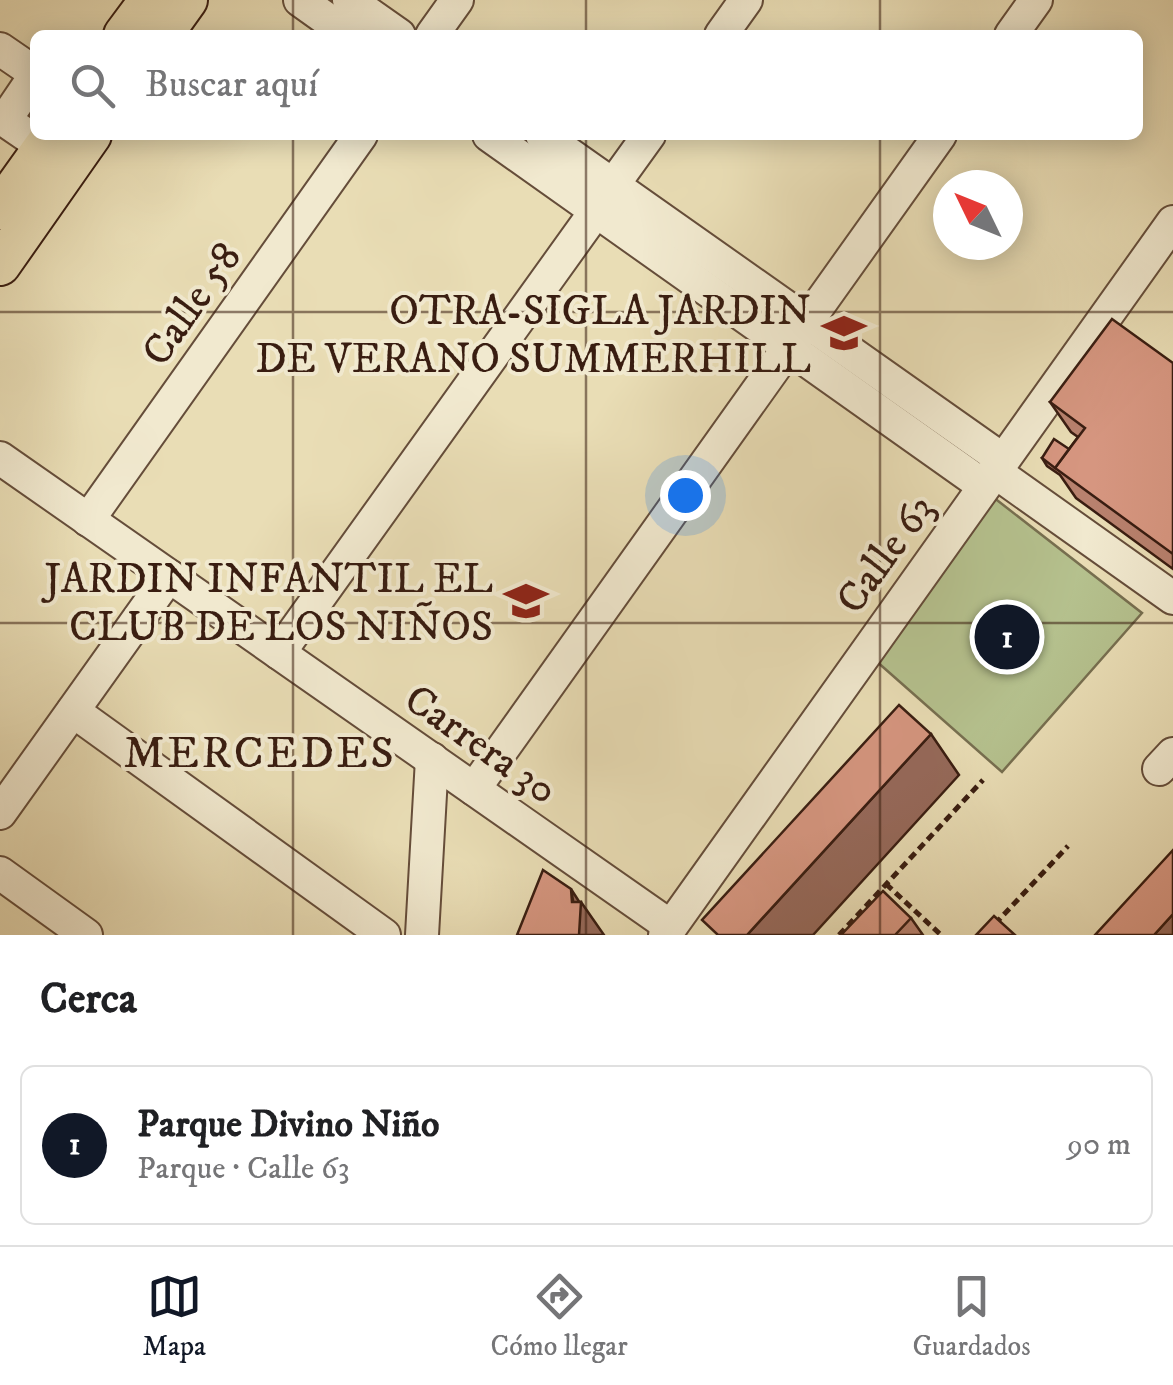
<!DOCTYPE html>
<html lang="es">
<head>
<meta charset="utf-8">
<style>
  body { margin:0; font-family:"IM FELL DW Pica",serif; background:#f2f2f2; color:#202124 }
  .compass { position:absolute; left:933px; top:170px; width:90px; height:90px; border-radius:50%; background:#fff; box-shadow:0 5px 25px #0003; rotate:313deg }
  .you { position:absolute; left:685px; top:495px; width:35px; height:35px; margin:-25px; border:8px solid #fff; border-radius:50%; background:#1a73e8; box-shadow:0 0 0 15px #1a73e833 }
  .badge { display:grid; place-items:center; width:65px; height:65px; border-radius:50%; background:#111827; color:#fff; font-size:32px; font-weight:700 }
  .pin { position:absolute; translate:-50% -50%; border:5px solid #fff; box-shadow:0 2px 10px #0006 }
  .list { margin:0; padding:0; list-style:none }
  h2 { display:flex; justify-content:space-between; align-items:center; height:130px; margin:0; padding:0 40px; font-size:42px }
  h2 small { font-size:32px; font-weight:400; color:#757577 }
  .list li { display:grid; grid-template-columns:65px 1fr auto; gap:30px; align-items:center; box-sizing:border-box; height:160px; margin:0 20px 20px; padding:0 20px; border:2px solid #e0e0e0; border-radius:15px }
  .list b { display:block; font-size:38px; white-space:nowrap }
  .list p { margin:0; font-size:32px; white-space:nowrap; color:#757577 }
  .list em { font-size:32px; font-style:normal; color:#757577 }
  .icon { flex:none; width:55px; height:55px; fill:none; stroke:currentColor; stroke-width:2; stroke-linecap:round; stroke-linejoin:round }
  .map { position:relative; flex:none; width:1173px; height:935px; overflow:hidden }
  .search { position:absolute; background:#fff; box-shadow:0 5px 25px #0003; left:30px; right:30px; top:30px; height:110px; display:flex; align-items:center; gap:25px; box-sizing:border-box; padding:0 35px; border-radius:15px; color:#757577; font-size:38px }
  .sheet { height:310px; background:#fff }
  nav { display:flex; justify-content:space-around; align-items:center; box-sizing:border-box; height:140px; border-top:2px solid #e0e0e0; background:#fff; font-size:28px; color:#757577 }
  nav a { display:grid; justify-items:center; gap:5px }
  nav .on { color:#111827 }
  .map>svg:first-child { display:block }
</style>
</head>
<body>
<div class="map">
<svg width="1173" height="935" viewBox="0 0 1173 935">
  <rect width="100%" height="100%" fill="#e9ddb5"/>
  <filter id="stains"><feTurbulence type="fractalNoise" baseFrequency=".002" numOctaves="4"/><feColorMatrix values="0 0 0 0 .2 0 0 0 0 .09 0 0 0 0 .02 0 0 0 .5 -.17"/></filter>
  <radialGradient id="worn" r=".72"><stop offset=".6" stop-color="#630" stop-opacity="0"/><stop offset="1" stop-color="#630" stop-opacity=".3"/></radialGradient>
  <path fill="#b5c18e" stroke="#776f50" stroke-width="2.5" d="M993,497L1142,613L1002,772L875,660Z"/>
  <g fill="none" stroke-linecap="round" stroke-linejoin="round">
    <g stroke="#654d3a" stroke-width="36">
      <g id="minor">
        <path d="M300,0L349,35"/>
        <path d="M349,0L399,35"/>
        <path d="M432,35L457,0"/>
        <path d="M721,35L746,0"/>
        <path d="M1011,35L1036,0"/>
        <path d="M0,49L35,73"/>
        <path d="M0,117L44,147"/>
        <path d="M5,120L35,76"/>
        <path d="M489,135L984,486"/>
        <path d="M542,135L1003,460"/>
        <path d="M613,185L649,135"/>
        <path d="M0,458L670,926"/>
        <path d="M994,471L1173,598"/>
        <path d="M88,520L361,135"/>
        <path d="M279,653L596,211"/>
        <path d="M73,711L384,935"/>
        <path d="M1159,769L1173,754"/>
        <path d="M474,789L940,135"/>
        <path d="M0,813L169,576"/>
        <path d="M0,873L86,935"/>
        <path d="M422,935L432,759"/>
        <path d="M665,935L1173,222"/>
      </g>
    </g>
    <g stroke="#391d11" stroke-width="44">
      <g id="major">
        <path d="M124,35L150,0"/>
        <path d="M162,35L187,0"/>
        <path d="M0,209L53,135"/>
        <path d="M0,265L91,135"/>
      </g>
    </g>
    <g stroke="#391d11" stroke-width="5" stroke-dasharray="8 5" stroke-linecap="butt">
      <path d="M886,884L941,935"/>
      <path d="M995,924L1068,846"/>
      <path d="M839,935L983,780"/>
    </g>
    <use href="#minor" stroke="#f1e9cf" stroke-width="32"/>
    <use href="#major" stroke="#e9ddb5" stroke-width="40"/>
  </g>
  <g fill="#b8816e" stroke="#391d11" stroke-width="2.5">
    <path d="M1173,363V569L1076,498L1060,475L1047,466L1042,458L1069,449L1078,437L1071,432L1050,402Z"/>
    <path d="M911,918L923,935H841Z"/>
  </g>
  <g fill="#96695a" stroke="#391d11" stroke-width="2.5">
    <path d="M931,734L959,775L813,935H747Z"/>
    <path d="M571,889L580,903L581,902L604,935H579Z"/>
    <path d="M1173,914V935H1154Z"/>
  </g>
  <g fill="#d69680" stroke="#391d11" stroke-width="2.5">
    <path d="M1112,319L1173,363V554L1055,468L1085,428L1050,402Z"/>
    <path d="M1054,439L1069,449L1055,468L1042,458Z"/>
    <path d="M899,705L931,734L747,935H718L702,920Z"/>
    <path d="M1173,850V914L1154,935H1095Z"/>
    <path d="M543,870L571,889L572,902H581L579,935H517Z"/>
    <path d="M883,891L911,918L895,935H841Z"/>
    <path d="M994,916L1015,935H976Z"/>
  </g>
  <path fill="none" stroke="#391d11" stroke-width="2.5" stroke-opacity="0.55" d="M293,0V35M586,0V35M880,0V35M293,135V935M586,135V935M880,135V935M0,312H1173M0,623H1173"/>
  <defs>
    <g id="school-bare" transform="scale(3.45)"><path d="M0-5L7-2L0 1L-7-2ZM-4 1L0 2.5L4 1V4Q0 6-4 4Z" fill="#8f2418" stroke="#f1e9cf" stroke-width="2.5" paint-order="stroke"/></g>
  </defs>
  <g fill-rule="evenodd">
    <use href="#school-bare" x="844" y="333"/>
    <use href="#school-bare" x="526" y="601"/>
  </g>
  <g text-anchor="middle" stroke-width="8" stroke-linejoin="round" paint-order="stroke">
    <g font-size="42" fill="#391d11" stroke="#f1e9cf">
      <text transform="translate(190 303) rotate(-55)" y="15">Calle 58</text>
      <text transform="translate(884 553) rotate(-54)" y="15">Calle 63</text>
      <text transform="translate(482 743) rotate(35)" y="15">Carrera 30</text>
    </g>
    <g font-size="42" fill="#391d11" stroke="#f1e9cf" text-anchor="end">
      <text x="811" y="324">OTRA-SIGLA JARDIN<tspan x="811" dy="48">DE VERANO SUMMERHILL</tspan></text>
      <text x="493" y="592">JARDIN INFANTIL EL<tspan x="493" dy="48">CLUB DE LOS NIÑOS</tspan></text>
    </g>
    <g font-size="45" letter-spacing="2.5" fill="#391d11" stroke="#f1e9cf">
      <text x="260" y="767">MERCEDES</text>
    </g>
  </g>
  <rect width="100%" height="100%" filter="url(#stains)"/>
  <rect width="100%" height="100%" fill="url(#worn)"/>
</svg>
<svg class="compass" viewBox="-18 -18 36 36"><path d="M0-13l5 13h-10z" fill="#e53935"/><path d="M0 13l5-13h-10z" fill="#757577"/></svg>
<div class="you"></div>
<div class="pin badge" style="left:1007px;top:637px">1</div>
<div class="search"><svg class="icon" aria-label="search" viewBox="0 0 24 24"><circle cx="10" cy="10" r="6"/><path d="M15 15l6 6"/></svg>Buscar aquí</div>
</div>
<section class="sheet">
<h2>Cerca<small></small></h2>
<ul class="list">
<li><span class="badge">1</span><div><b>Parque Divino Niño</b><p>Parque · Calle 63</p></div><em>90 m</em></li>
</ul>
</section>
<nav>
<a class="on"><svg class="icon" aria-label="map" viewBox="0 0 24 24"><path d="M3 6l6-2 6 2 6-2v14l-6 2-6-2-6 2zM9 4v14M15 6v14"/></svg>Mapa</a>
<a><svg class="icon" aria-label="directions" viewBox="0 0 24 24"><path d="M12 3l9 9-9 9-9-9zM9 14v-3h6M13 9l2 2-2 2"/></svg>Cómo llegar</a>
<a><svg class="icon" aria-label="saved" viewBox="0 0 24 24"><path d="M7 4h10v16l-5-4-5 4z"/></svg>Guardados</a>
</nav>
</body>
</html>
